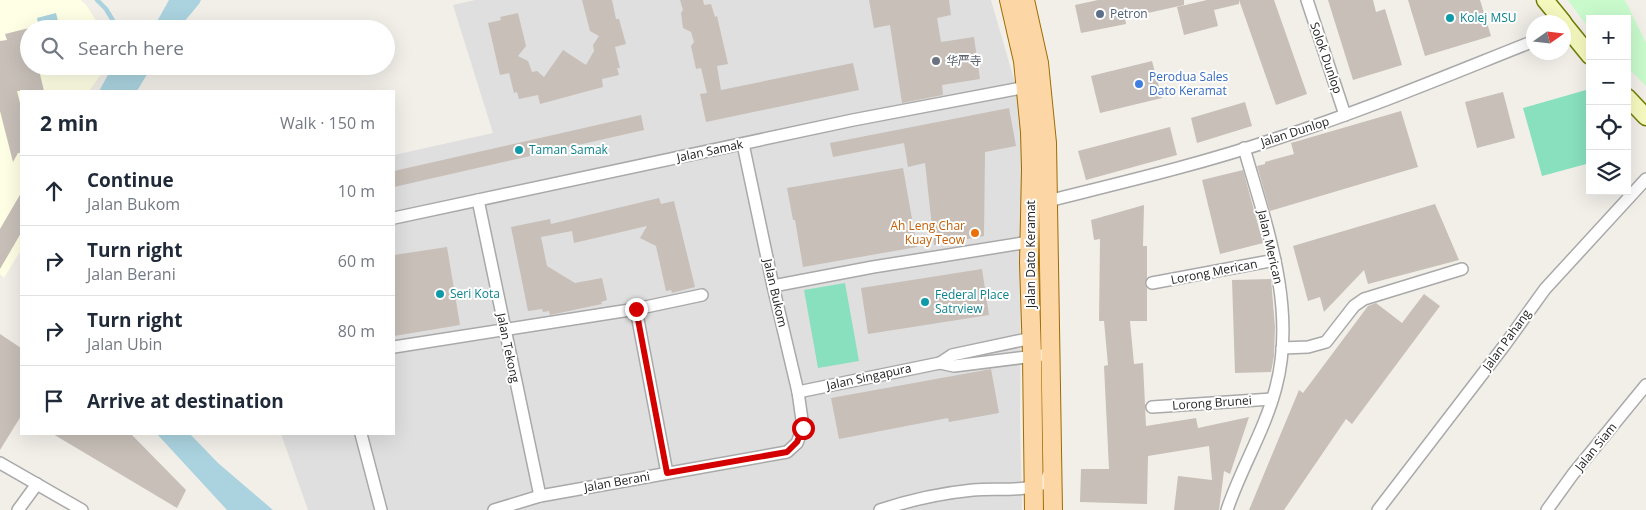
<!DOCTYPE html>
<html lang="en">
<head>
<meta charset="utf-8">
<style>
  body { margin:0; font-family:"Open Sans","Noto Sans SC",sans-serif; background:#f2f2f3; color:#1f2937 }
  .controls { position:absolute; right:15px; top:15px; display:grid; overflow:hidden; border-radius:0px; box-shadow:0 5px 20px #0002 }
  .controls button { width:45px; height:45px; display:grid; place-items:center; padding:0; border:0; border-bottom:1px solid #e0e1e3; background:#fff; color:#1f2937; font:25px sans-serif }
  .compass { position:absolute; left:1526px; top:15px; width:45px; height:45px; border-radius:50%; background:#fff; box-shadow:0 5px 20px #0002; rotate:76deg }
  .stop { position:absolute; width:15px; height:15px; margin:-11px; border:4px solid #d40000; border-radius:50%; background:#fff }
  .stop.end { background:#d40000; border-color:#fff; box-shadow:0 1px 5px #0008 }
  .list { margin:0; padding:0; list-style:none }
  h2 { display:flex; justify-content:space-between; align-items:center; height:65px; margin:0; padding:0 20px; font-size:21px }
  h2 small { font-size:16px; font-weight:400; color:#747a83 }
  .list li { display:grid; grid-template-columns:32px 1fr auto; gap:15px; align-items:center; box-sizing:border-box; height:70px; padding:0 20px; border-top:1px solid #e0e1e3 }
  .list b { display:block; font-size:19px; white-space:nowrap }
  .list p { margin:0; font-size:16px; white-space:nowrap; color:#747a83 }
  .list em { font-size:16px; font-style:normal; color:#747a83 }
  .icon { flex:none; width:28px; height:28px; fill:none; stroke:currentColor; stroke-width:2; stroke-linecap:round; stroke-linejoin:round }
  .map { position:relative; flex:none; width:1646px; height:510px; overflow:hidden }
  .search { position:absolute; background:#fff; box-shadow:0 5px 20px #0002; left:20px; top:20px; width:375px; height:55px; display:flex; align-items:center; gap:12px; box-sizing:border-box; padding:0 18px; border-radius:28px; color:#747a83; font-size:19px }
  .panel { position:absolute; background:#fff; box-shadow:0 5px 20px #0002; left:20px; top:90px; width:375px; height:345px; border-radius:0px }
  .map>svg:first-child { display:block }
</style>
</head>
<body>
<div class="map">
<svg width="1646" height="510" viewBox="0 0 1646 510">
  <rect width="100%" height="100%" fill="#f2efe9"/>
  <path fill="#e0dfdf" d="M475,0H991L1022,107L1020,420L1022,510H308L281,434H394V155L493,133L453,5Z"/>
  <path fill="#ffffe5" d="M0,0H81L87,6L101,29H29V66H103L100,76L89,91H21V250L4,278L0,274Z"/>
  <path fill="#c8facc" d="M1568,0H1625L1646,43V86L1627,67V19H1590V30Z"/>
  <g fill="#88e0be">
    <path d="M1586,90L1590,103V163L1542,176L1523,108Z"/>
    <path d="M845,283L859,361L818,368L804,290Z"/>
  </g>
  <g fill="#aad3df">
    <path d="M169,0H201L199,4L178,29H151L155,25Z"/>
    <path d="M56,13L60,29H39L37,18Z"/>
    <path d="M113,66H152L137,91H99Z"/>
    <path d="M157,434H190L218,463L273,510H227Z"/>
  </g>
  <g fill="none" stroke-linecap="round" stroke-linejoin="round">
    <path stroke="#aad3df" stroke-width="4.5" d="M97,0L106,9L118,29"/>
  </g>
  <g fill="#c7bfb8">
    <path d="M582,0H612L616,19H619L626,44L615,47L620,68H617L619,75L602,79L603,87L540,104L538,95L519,99L517,92L514,93L509,73L500,75L488,23L501,20L500,17L518,13L526,46L518,56L528,61L532,72L537,71L544,77L563,50L586,65L594,51L593,45L599,36L590,31Z"/>
    <path d="M680,0H703L704,5L711,4L715,17L717,16L728,64L717,66L721,90L853,63L859,90L706,122L700,94L707,93L701,68L696,69L691,46L694,42L691,32L683,28L681,13L683,10Z"/>
    <path d="M869,0H949L951,15L937,18L941,42L974,37L980,79L942,85L943,95L902,103L890,25L874,28Z"/>
    <path d="M1098,0H1184V5L1125,18L1126,24L1081,33L1075,5Z"/>
    <path d="M1207,0H1239V4L1214,10L1218,26L1184,35L1177,7Z"/>
    <path d="M1239,0H1274L1307,94L1276,105Z"/>
    <path d="M1328,0H1373L1376,12L1385,9L1402,65L1353,80Z"/>
    <path d="M1408,0H1480L1491,36L1425,56Z"/>
    <path d="M29,28V66H38L44,91H17L21,107V153H18L13,162L0,111V41L7,40L5,34Z"/>
    <path d="M1152,61L1162,98L1100,113L1091,76Z"/>
    <path d="M1503,92L1515,138L1477,148L1465,102Z"/>
    <path d="M1245,102L1252,126L1197,143L1191,118Z"/>
    <path d="M1009,108L1016,146L985,152L984,236L934,245L925,163L908,167L904,143L833,157L830,143Z"/>
    <path d="M1401,111L1418,167L1270,211L1257,166L1265,164V162L1294,154L1291,143Z"/>
    <path d="M641,115L644,130L394,187V171Z"/>
    <path d="M1170,127L1177,155L1086,180L1078,151Z"/>
    <path d="M903,168L917,247L803,267L795,220H793L787,188Z"/>
    <path d="M1243,170L1263,243L1220,254L1202,180Z"/>
    <path d="M21,193V233L0,269V229Z"/>
    <path d="M659,198L661,204L674,201L695,287L672,293L671,290L666,291L656,246L640,238L647,226L574,243L572,231L541,237L547,266L575,283L602,278L607,300L601,302L602,304L550,315L549,311L543,312L542,309L528,311L511,227L550,219L551,224Z"/>
    <path d="M1435,204L1459,260L1368,284L1364,270L1324,312L1320,297L1308,301L1293,246Z"/>
    <path d="M1144,205L1143,246H1147V278L1145,284L1147,288V321H1130L1134,364L1143,363L1146,426L1196,418L1198,428L1249,417L1230,474L1224,471L1219,510H1174L1178,476L1212,480L1209,446L1148,456L1147,504L1080,502L1081,469H1109L1104,366L1108,365L1104,321H1099L1100,239L1094,240L1091,220Z"/>
    <path d="M447,247L460,325L394,336V255Z"/>
    <path d="M982,269L989,315L868,334L861,288Z"/>
    <path d="M1271,279L1275,327L1274,356L1271,372L1235,373L1232,280Z"/>
    <path d="M1424,294L1440,306L1352,424L1346,419L1284,510H1249L1299,390L1303,393L1368,306L1376,303L1402,323Z"/>
    <path d="M0,334L21,348V416L0,450Z"/>
    <path d="M991,369L999,413L949,422L948,418L839,439L831,398Z"/>
    <path d="M53,434H131L186,490L177,508Z"/>
  </g>
  <g fill="none" stroke-linecap="round" stroke-linejoin="round">
    <g stroke="#a9a9a9" stroke-width="14">
      <g id="minor">
        <path d="M1307,0L1345,115"/>
        <path d="M478,200L540,496"/>
        <path d="M1048,201C1124,182 1201,164 1275,139C1363,111 1448,75 1534,41"/>
        <path d="M394,218L853,120L1026,87"/>
        <path d="M1152,283L1275,260"/>
        <path d="M773,286L873,267L1029,242"/>
        <path d="M636,309L667,473"/>
        <path d="M394,347L636,309L702,295"/>
        <path d="M1282,348L1308,347L1326,342L1354,306L1364,299L1462,269"/>
        <path d="M940,363L952,355L1032,338"/>
        <path d="M798,392L940,363L954,366L1051,354"/>
        <path d="M1152,407L1272,399"/>
        <path d="M361,434L381,510"/>
        <path d="M0,463L82,510"/>
        <path d="M18,510L37,484"/>
        <path d="M494,510L540,496L787,452L797,443L803,427L798,392L773,286L743,144"/>
        <path d="M880,510C910,500 942,493 973,490C997,488 1023,492 1045,483L1050,471"/>
        <path d="M1227,510C1241,468 1265,430 1276,387C1297,307 1266,225 1244,148"/>
        <path d="M1378,510L1504,346L1545,289L1646,179"/>
        <path d="M1547,510L1573,474L1646,385"/>
      </g>
    </g>
    <g stroke="#707d05" stroke-width="19">
      <g id="secondary">
        <path d="M1545,0L1563,22"/>
        <path d="M1564,24L1590,56"/>
        <path d="M1627,97L1646,117"/>
      </g>
    </g>
    <g stroke="#a06b00" stroke-width="20">
      <g id="primary">
        <path d="M1009,0L1023,61L1030,132L1031,169L1029,263L1032,356L1034,510"/>
        <path d="M1025,0L1039,63L1047,143L1053,510"/>
      </g>
    </g>
    <use href="#minor" stroke="#fff" stroke-width="11"/>
    <use href="#secondary" stroke="#f7fabf" stroke-width="16"/>
    <use href="#primary" stroke="#fcd6a4" stroke-width="18"/>
  </g>
  <g fill="none" stroke-linecap="round" stroke-linejoin="round">
    <path stroke="#d40000" stroke-width="6" d="M636,309L667,473L787,452L797,442L803,428"/>
  </g>
  <circle fill="#5c6f8a" stroke="#fff" stroke-width="2" cx="1100" cy="14" r="5"/>
  <g fill="#0f9aa8" stroke="#fff" stroke-width="2">
    <circle cx="1450" cy="18" r="5"/>
    <circle cx="519" cy="150" r="5"/>
    <circle cx="440" cy="294" r="5"/>
    <circle cx="925" cy="302" r="5"/>
  </g>
  <circle fill="#6b7280" stroke="#fff" stroke-width="2" cx="936" cy="61" r="5"/>
  <circle fill="#3f7fe0" stroke="#fff" stroke-width="2" cx="1139" cy="84" r="5"/>
  <circle fill="#e8710a" stroke="#fff" stroke-width="2" cx="975" cy="233" r="5"/>
  <g text-anchor="middle" stroke-width="4" stroke-linejoin="round" paint-order="stroke">
    <g font-size="12" fill="#4e5e75" stroke="#fff" text-anchor="start">
      <text x="1110" y="18">Petron</text>
    </g>
    <g font-size="12" fill="#0d838f" stroke="#fff" text-anchor="start">
      <text x="1460" y="22">Kolej MSU</text>
      <text x="529" y="154">Taman Samak</text>
      <text x="450" y="298">Seri Kota</text>
      <text x="935" y="299">Federal Place<tspan x="935" dy="14">Satrview</tspan></text>
    </g>
    <g font-size="12" fill="#222" stroke="#fff">
      <text transform="translate(1326 58) rotate(71)" y="4">Solok Dunlop</text>
      <text transform="translate(1295 132) rotate(-18)" y="4">Jalan Dunlop</text>
      <text transform="translate(710 151) rotate(-12)" y="4">Jalan Samak</text>
      <text transform="translate(1270 247) rotate(77)" y="4">Jalan Merican</text>
      <text transform="translate(1031 254) rotate(-90)" y="4">Jalan Dato Keramat</text>
      <text transform="translate(1214 272) rotate(-11)" y="4">Lorong Merican</text>
      <text transform="translate(775 293) rotate(77)" y="4">Jalan Bukom</text>
      <text transform="translate(1507 340) rotate(-54)" y="4">Jalan Pahang</text>
      <text transform="translate(508 348) rotate(78)" y="4">Jalan Tekong</text>
      <text transform="translate(869 377) rotate(-12)" y="4">Jalan Singapura</text>
      <text transform="translate(1212 403) rotate(-4)" y="4">Lorong Brunei</text>
      <text transform="translate(1596 447) rotate(-51)" y="4">Jalan Siam</text>
      <text transform="translate(617 482) rotate(-10)" y="4">Jalan Berani</text>
    </g>
    <g font-size="12" fill="#5b616d" stroke="#fff" text-anchor="start">
      <text x="946" y="65">华严寺</text>
    </g>
    <g font-size="12" fill="#366cbe" stroke="#fff" text-anchor="start">
      <text x="1149" y="81">Perodua Sales<tspan x="1149" dy="14">Dato Keramat</tspan></text>
    </g>
    <g font-size="12" fill="#c56008" stroke="#fff" text-anchor="end">
      <text x="965" y="230">Ah Leng Char<tspan x="965" dy="14">Kuay Teow</tspan></text>
    </g>
  </g>
</svg>
<div class="controls">
<button>+</button>
<button>−</button>
<button><svg class="icon" aria-label="locate" viewBox="0 0 24 24"><circle cx="12" cy="12" r="6"/><path d="M12 2v4M12 18v4M2 12h4M18 12h4"/></svg></button>
<button><svg class="icon" aria-label="layers" viewBox="0 0 24 24"><path d="M12 4l9 5-9 5-9-5zM3 14l9 5 9-5"/></svg></button>
</div>
<svg class="compass" viewBox="-18 -18 36 36"><path d="M0-13l5 13h-10z" fill="#e53935"/><path d="M0 13l5-13h-10z" fill="#747a83"/></svg>
<div class="stop" style="left:803px;top:428px"></div>
<div class="stop end" style="left:636px;top:309px"></div>
<div class="search"><svg class="icon" aria-label="search" viewBox="0 0 24 24"><circle cx="10" cy="10" r="6"/><path d="M15 15l6 6"/></svg>Search here</div>
<section class="panel">
<h2>2 min<small>Walk · 150 m</small></h2>
<ul class="list">
<li><svg class="icon" aria-label="ahead" viewBox="0 0 24 24"><path d="M12 20V5M6 11l6-6 6 6"/></svg><div><b>Continue</b><p>Jalan Bukom</p></div><em>10 m</em></li>
<li><svg class="icon" aria-label="right" viewBox="0 0 24 24"><path d="M7 20v-9h11M14 6l5 5-5 5"/></svg><div><b>Turn right</b><p>Jalan Berani</p></div><em>60 m</em></li>
<li><svg class="icon" aria-label="right" viewBox="0 0 24 24"><path d="M7 20v-9h11M14 6l5 5-5 5"/></svg><div><b>Turn right</b><p>Jalan Ubin</p></div><em>80 m</em></li>
<li><svg class="icon" aria-label="arrive" viewBox="0 0 24 24"><path d="M6 21V4h12l-3 4 3 4H6"/></svg><div><b>Arrive at destination</b></div></li>
</ul>
</section>
</div>
</body>
</html>
